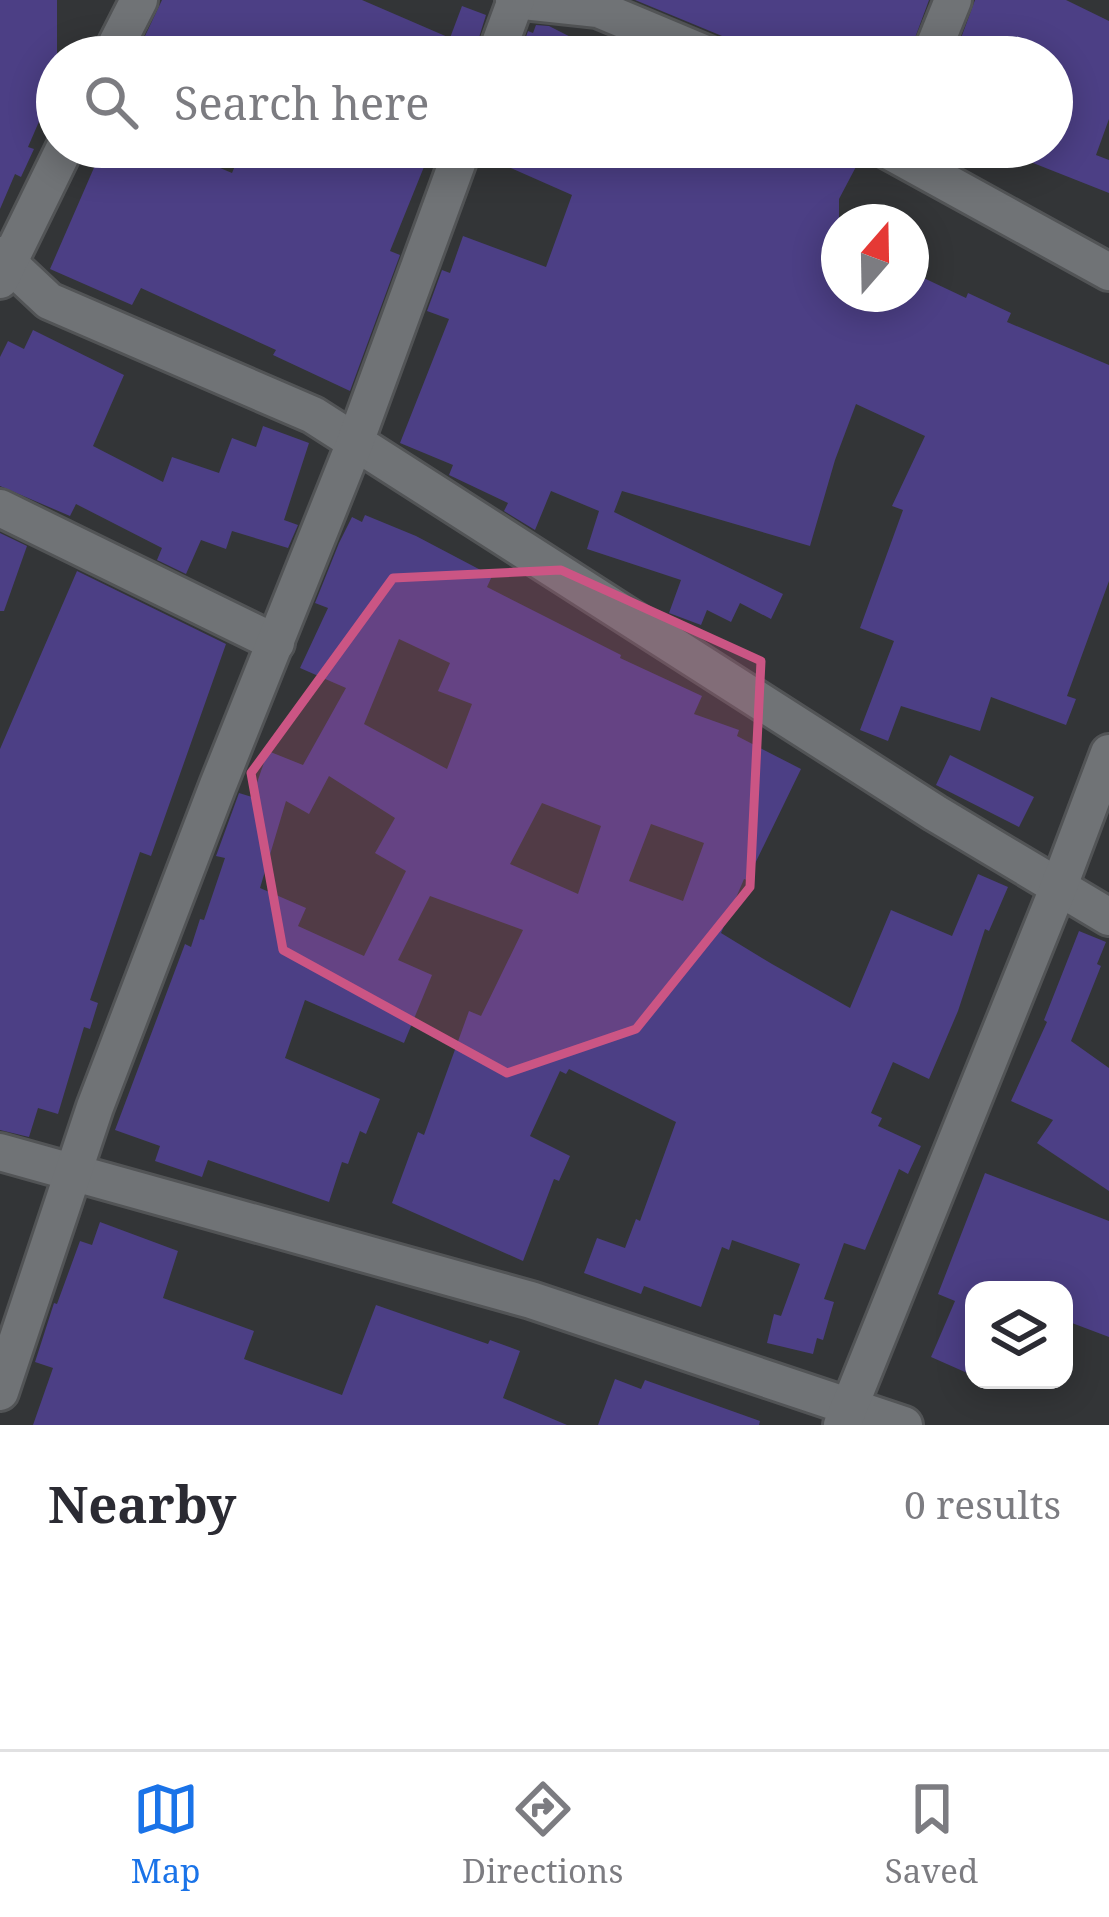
<!DOCTYPE html>
<html lang="en">
<head>
<meta charset="utf-8">
<style>
  body { margin:0; font-family:"Noto Serif",serif; background:#f2f2f3; color:#2b2b33 }
  .controls { position:absolute; right:36px; bottom:36px; display:grid; overflow:hidden; border-radius:24px; box-shadow:0 6px 30px #0003 }
  .controls button { width:108px; height:108px; display:grid; place-items:center; padding:0; border:0; border-bottom:3px solid #e1e1e2; background:#fff; color:#2b2b33; font:60px sans-serif }
  .compass { position:absolute; left:821px; top:204px; width:108px; height:108px; border-radius:50%; background:#fff; box-shadow:0 6px 30px #0003; rotate:20deg }
  .list { margin:0; padding:0; list-style:none }
  h2 { display:flex; justify-content:space-between; align-items:center; height:156px; margin:0; padding:0 48px; font-size:51px }
  h2 small { font-size:39px; font-weight:400; color:#7c7c81 }
  .icon { flex:none; width:66px; height:66px; fill:none; stroke:currentColor; stroke-width:2; stroke-linecap:round; stroke-linejoin:round }
  .map { position:relative; flex:none; width:1109px; height:1425px; overflow:hidden }
  .search { position:absolute; background:#fff; box-shadow:0 6px 30px #0003; left:36px; right:36px; top:36px; height:132px; display:flex; align-items:center; gap:30px; box-sizing:border-box; padding:0 42px; border-radius:66px; color:#7c7c81; font-size:45px }
  .sheet { height:324px; background:#fff }
  nav { display:flex; justify-content:space-around; align-items:center; box-sizing:border-box; height:168px; border-top:3px solid #e1e1e2; background:#fff; font-size:33px; color:#7c7c81 }
  nav a { display:grid; justify-items:center; gap:6px }
  nav .on { color:#1a73e8 }
  .map>svg:first-child { display:block }
</style>
</head>
<body>
<div class="map">
<svg width="1109" height="1425" viewBox="0 0 1109 1425">
  <rect width="100%" height="100%" fill="#333537"/>
  <g fill="#4c3f85" fill-rule="evenodd">
    <path d="M0,0H57V80L28,147L34,149L21,177L15,174L0,209Z"/>
    <path d="M162,0H362L450,38L462,6L486,15L473,57H135Z"/>
    <path d="M635,0H929L908,57H735L731,44L722,36Z"/>
    <path d="M975,0H1066L1109,21V119L1096,155L1109,160V193L998,149L1052,147V57H954Z"/>
    <path d="M536,25L549,26L610,57H519L528,31L533,33Z"/>
    <path d="M103,147H170L232,173L243,147H272L298,158L302,147H432L390,251L400,255L350,391L273,355L276,350L141,288L132,305L50,269Z"/>
    <path d="M485,147H831L859,161L839,199V294H911V272L966,298L968,293L1011,313L1007,322L1109,365V581L1067,696L1076,699L1066,725L991,697L980,731L901,706L888,741L860,730L894,641L860,628L903,510L892,506L925,436L856,404L835,460L810,546L622,491L614,512L783,594L771,619L740,603L731,622L707,610L701,625L669,613L681,580L587,549L599,511L551,491L535,530L504,511L508,503L449,475L453,465L400,443L449,319L427,311L442,270L450,273L463,236L546,267L572,195L484,156Z"/>
    <path d="M33,330L124,375L93,446L163,482L172,457L219,473L232,438L256,447L263,426L309,443L284,520L298,525L288,548L232,531L226,549L201,540L186,574L157,560L162,548L76,504L70,516L0,486V357L8,341L24,349Z"/>
    <path d="M365,515L416,536L492,576L487,587L621,655L620,658L702,696L694,714L739,730L737,736L801,769L747,880L744,879L721,933L772,964L850,1008L891,910L952,936L978,874L1008,887L989,931L985,929L958,1011L929,1079L893,1062L871,1113L882,1118L878,1126L921,1146L908,1174L899,1169L865,1250L844,1243L824,1299L834,1302L823,1340L817,1338L813,1354L767,1343L774,1314L781,1316L800,1264L732,1240L729,1250L722,1247L701,1307L644,1286L641,1294L584,1273L597,1238L625,1248L636,1219L640,1221L676,1122L569,1069L566,1074L560,1071L530,1136L570,1156L559,1181L554,1179L523,1261L392,1203L418,1132L424,1135L469,1011L481,1016L523,930L430,896L398,960L432,975L404,1043L305,1000L285,1058L380,1099L366,1134L360,1131L348,1164L342,1162L329,1202L208,1160L202,1177L155,1161L160,1146L115,1130L185,944L191,947L200,919L204,920L225,858L216,856L239,793L252,797L268,751L303,765L346,688L300,668L328,608L315,603L339,543L352,517L362,522ZM399,639L450,663L438,691L472,704L447,769L364,724ZM329,776L395,818L375,853L406,871L364,956L298,926L306,908L260,888L286,801L309,814ZM542,803L601,826L578,894L510,864ZM651,824L704,843L683,901L629,881Z"/>
    <path d="M0,533L27,546L4,611H0Z"/>
    <path d="M77,571L226,644L151,856L140,852L90,1000L98,1003L90,1029L84,1027L58,1114L38,1108L29,1137L0,1130V749Z"/>
    <path d="M950,755L1034,797L1019,827L936,785Z"/>
    <path d="M1079,931L1106,942L1097,964L1101,966L1071,1041L1109,1068V1191L1037,1143L1053,1120L1011,1101L1047,1022L1044,1020Z"/>
    <path d="M985,1173L1109,1221V1337L1064,1320V1290H974V1376L931,1357L955,1301L938,1294Z"/>
    <path d="M100,1222L178,1251L163,1298L254,1331L244,1359L342,1395L376,1305L488,1344L490,1340L520,1351L503,1398L567,1425H33L53,1368L35,1362L54,1303L57,1304L80,1241L92,1245Z"/>
    <path d="M615,1379L641,1389L645,1380L760,1421L759,1425H598Z"/>
  </g>
  <g fill="none" stroke-linecap="round" stroke-linejoin="round">
    <g stroke="#525456" stroke-width="42">
      <g id="minor">
        <path d="M514,0L598,9L713,57"/>
        <path d="M110,57L139,0"/>
        <path d="M495,57L516,0"/>
        <path d="M930,57L953,0"/>
        <path d="M882,147L1109,272"/>
        <path d="M0,255L49,301L313,415L935,813L1109,917"/>
        <path d="M0,280L65,147"/>
        <path d="M0,508L276,643"/>
        <path d="M0,1152L531,1300L904,1425"/>
        <path d="M0,1392L95,1107L218,785L354,445L463,147"/>
        <path d="M842,1425L1059,886L1109,753"/>
      </g>
    </g>
    <use href="#minor" stroke="#707376" stroke-width="36"/>
  </g>
  <path fill="#cb5584" fill-opacity="0.2" stroke="#cb5584" stroke-width="9" stroke-linejoin="round" d="M561,570L761,661L750,887L636,1029L507,1073L283,950L251,773L393,578Z"/>
</svg>
<div class="controls">
<button><svg class="icon" aria-label="layers" viewBox="0 0 24 24"><path d="M12 4l9 5-9 5-9-5zM3 14l9 5 9-5"/></svg></button>
</div>
<svg class="compass" viewBox="-18 -18 36 36"><path d="M0-13l5 13h-10z" fill="#e53935"/><path d="M0 13l5-13h-10z" fill="#7c7c81"/></svg>
<div class="search"><svg class="icon" aria-label="search" viewBox="0 0 24 24"><circle cx="10" cy="10" r="6"/><path d="M15 15l6 6"/></svg>Search here</div>
</div>
<section class="sheet">
<h2>Nearby<small>0 results</small></h2>
<ul class="list">
</ul>
</section>
<nav>
<a class="on"><svg class="icon" aria-label="map" viewBox="0 0 24 24"><path d="M3 6l6-2 6 2 6-2v14l-6 2-6-2-6 2zM9 4v14M15 6v14"/></svg>Map</a>
<a><svg class="icon" aria-label="directions" viewBox="0 0 24 24"><path d="M12 3l9 9-9 9-9-9zM9 14v-3h6M13 9l2 2-2 2"/></svg>Directions</a>
<a><svg class="icon" aria-label="saved" viewBox="0 0 24 24"><path d="M7 4h10v16l-5-4-5 4z"/></svg>Saved</a>
</nav>
</body>
</html>
